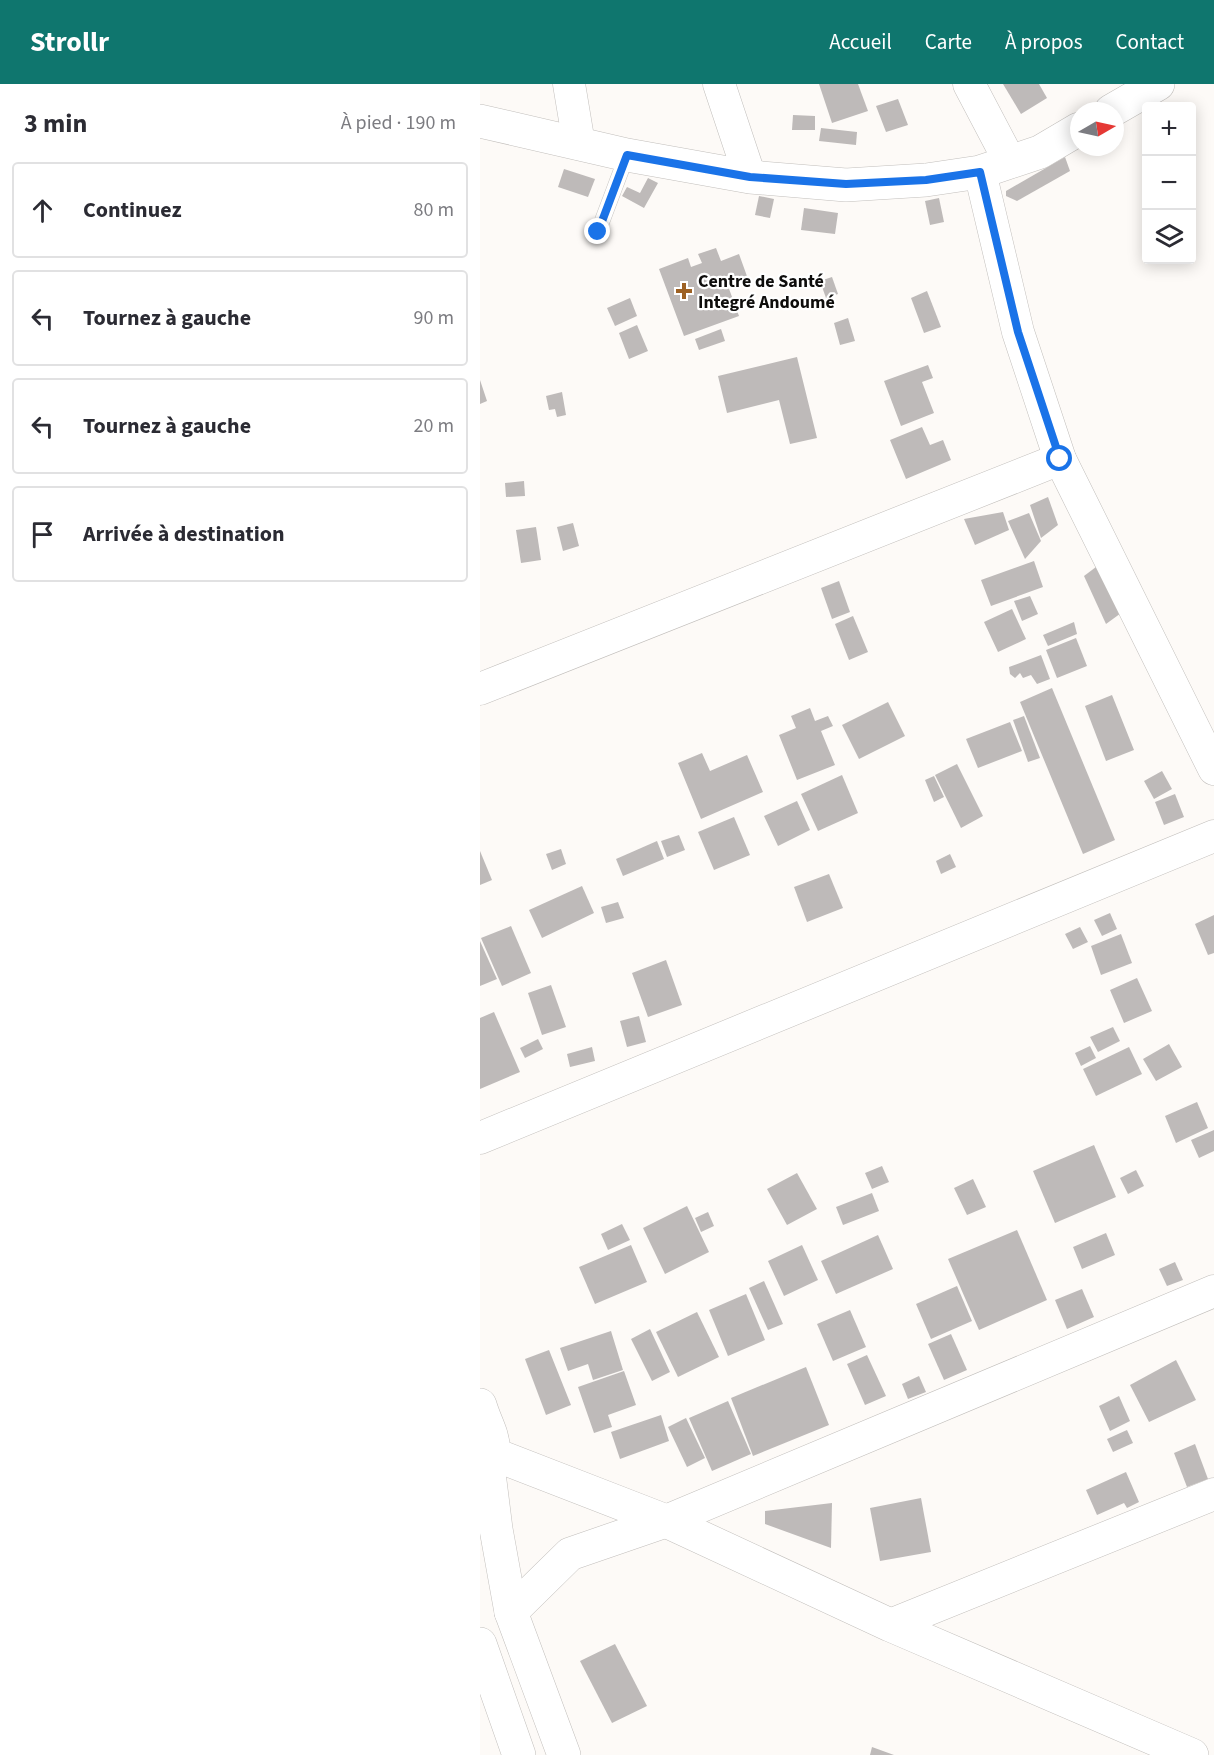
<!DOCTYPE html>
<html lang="fr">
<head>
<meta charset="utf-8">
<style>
  body { margin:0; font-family:"Source Sans 3",sans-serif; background:#f7f7f7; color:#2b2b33 }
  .controls { position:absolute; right:18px; top:18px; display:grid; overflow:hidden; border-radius:6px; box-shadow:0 3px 15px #0003 }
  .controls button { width:54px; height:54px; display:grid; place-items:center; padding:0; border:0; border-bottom:2px solid #e1e1e2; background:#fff; color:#2b2b33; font:30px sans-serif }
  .compass { position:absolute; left:590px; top:18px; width:54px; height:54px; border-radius:50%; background:#fff; box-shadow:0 3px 15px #0003; rotate:81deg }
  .stop { position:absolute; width:18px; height:18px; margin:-14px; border:4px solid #1a73e8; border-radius:50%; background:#fff }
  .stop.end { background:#1a73e8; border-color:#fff; box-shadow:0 2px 6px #0008 }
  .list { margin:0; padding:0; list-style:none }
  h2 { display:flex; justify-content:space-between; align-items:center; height:78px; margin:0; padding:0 24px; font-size:26px }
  h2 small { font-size:20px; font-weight:400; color:#7c7c81 }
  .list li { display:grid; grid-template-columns:39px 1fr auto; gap:18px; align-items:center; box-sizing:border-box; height:96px; margin:0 12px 12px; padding:0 12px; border:2px solid #e1e1e2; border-radius:6px }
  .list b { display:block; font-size:22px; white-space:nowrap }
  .list em { font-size:20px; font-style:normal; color:#7c7c81 }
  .icon { flex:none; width:33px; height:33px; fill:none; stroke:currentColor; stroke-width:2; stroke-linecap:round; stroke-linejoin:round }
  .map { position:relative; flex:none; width:734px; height:1671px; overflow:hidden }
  header { display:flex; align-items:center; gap:36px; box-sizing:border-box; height:84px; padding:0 30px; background:#0f766e; color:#fff }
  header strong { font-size:28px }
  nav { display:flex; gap:33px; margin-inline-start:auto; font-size:21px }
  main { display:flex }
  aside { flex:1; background:#fff }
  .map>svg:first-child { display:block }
</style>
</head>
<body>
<header>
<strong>Strollr</strong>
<nav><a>Accueil</a><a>Carte</a><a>À propos</a><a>Contact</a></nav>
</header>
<main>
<aside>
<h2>3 min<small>À pied · 190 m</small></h2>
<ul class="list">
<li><svg class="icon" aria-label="ahead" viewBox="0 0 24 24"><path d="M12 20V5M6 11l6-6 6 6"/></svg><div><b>Continuez</b></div><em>80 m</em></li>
<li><svg class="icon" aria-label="left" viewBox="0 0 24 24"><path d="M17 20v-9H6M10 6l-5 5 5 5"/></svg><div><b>Tournez à gauche</b></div><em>90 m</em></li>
<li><svg class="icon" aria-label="left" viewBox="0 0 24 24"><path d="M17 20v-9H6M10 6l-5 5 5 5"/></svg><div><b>Tournez à gauche</b></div><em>20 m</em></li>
<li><svg class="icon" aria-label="arrive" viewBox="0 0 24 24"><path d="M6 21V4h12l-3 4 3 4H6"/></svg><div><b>Arrivée à destination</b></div></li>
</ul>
</aside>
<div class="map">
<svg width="734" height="1671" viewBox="0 0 734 1671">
  <rect width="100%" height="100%" fill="#fdfaf7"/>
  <g fill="#bebab9">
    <path d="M339,0H378L388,27L352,39Z"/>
    <path d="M523,0H559L567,14L541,30Z"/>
    <path d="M418,15L428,41L406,48L396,22Z"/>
    <path d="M313,31L335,32V46H312Z"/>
    <path d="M341,44L377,48L376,61L339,57Z"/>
    <path d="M585,73L590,87L537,117L526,112V107Z"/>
    <path d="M84,85L115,95L108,113L78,103Z"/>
    <path d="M168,94L178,99L164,124L142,112L147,103L160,109Z"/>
    <path d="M279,112L294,115L290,134L275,131Z"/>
    <path d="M459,114L464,138L450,141L445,117Z"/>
    <path d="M324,124L358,129L355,150L321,146Z"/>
    <path d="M236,164L241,177L259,170L268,195L248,202L259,232L204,252L179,185L208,174L211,183L222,179L218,170Z"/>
    <path d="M352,193L358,210L346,214L340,197Z"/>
    <path d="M447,207L461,243L444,249L431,214Z"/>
    <path d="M150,214L157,232L135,242L127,224Z"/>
    <path d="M368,234L375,257L360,261L354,239Z"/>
    <path d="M157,241L168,267L149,275L139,249Z"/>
    <path d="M241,245L245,257L219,266L215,255Z"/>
    <path d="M317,273L337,354L310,360L299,316L247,329L238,292Z"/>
    <path d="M448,281L453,294L442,298L454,329L421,342L404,297Z"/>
    <path d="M0,296L7,317L0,320Z"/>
    <path d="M82,308L86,331L77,333L75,325L69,326L66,312Z"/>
    <path d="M442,343L450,361L463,356L471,376L426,395L410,356Z"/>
    <path d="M44,397L45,412L26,413L25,399Z"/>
    <path d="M568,413L578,441L561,454L550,421Z"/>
    <path d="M523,428L529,446L495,461L484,435Z"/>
    <path d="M549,429L561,457L545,475L528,437Z"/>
    <path d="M93,439L99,462L83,467L77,443Z"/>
    <path d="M56,443L61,476L41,479L36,446Z"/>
    <path d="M554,477L563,503L511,522L501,496Z"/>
    <path d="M624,477L648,524L626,540L604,492Z"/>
    <path d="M359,497L370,528L352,535L341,504Z"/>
    <path d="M550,512L558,530L542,537L534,517Z"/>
    <path d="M532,525L546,555L518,568L504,538Z"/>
    <path d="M373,532L388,568L369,576L355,540Z"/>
    <path d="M594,538L597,550L568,562L563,551Z"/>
    <path d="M596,554L607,582L577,594L566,566Z"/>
    <path d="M561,571L570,595L557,600L551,591L543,594L540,589L535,594L530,590L529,583Z"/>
    <path d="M572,604L635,756L603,770L540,618Z"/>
    <path d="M632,611L654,666L626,677L605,622Z"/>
    <path d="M408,618L425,652L379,675L362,641Z"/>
    <path d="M330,624L335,637L348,632L353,642L341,647L355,681L317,696L299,651L316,644L311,632Z"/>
    <path d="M544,632L560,674L548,678L533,636Z"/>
    <path d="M530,638L542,667L498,684L486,655Z"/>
    <path d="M222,669L230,687L267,671L283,708L221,735L198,679Z"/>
    <path d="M477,680L503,732L481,744L455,691Z"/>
    <path d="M682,687L692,705L674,715L664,697Z"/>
    <path d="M362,691L378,729L338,747L321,710Z"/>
    <path d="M454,692L464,713L454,718L445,696Z"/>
    <path d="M695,710L704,733L684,741L675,718Z"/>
    <path d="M317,717L330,746L298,762L284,732Z"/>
    <path d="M254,733L270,771L234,786L218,748Z"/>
    <path d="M199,751L205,766L187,773L181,757Z"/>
    <path d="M177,757L184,775L143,792L136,775Z"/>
    <path d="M81,765L86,780L72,786L66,770Z"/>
    <path d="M0,767L12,796L0,801Z"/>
    <path d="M470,770L476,783L461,790L456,777Z"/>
    <path d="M349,790L363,824L327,838L314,803Z"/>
    <path d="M102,802L114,829L62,854L49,826Z"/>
    <path d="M138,818L144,834L126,839L121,823Z"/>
    <path d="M630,829L637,845L622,852L614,836Z"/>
    <path d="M734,831V869L728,871L715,840Z"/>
    <path d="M31,842L51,889L22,902L1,854Z"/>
    <path d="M600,843L608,858L593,865L585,850Z"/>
    <path d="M641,850L652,879L621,891L611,862Z"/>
    <path d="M0,857L17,895L0,902Z"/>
    <path d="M186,876L202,921L168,933L152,889Z"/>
    <path d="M657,894L672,927L644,939L630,906Z"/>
    <path d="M71,901L86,943L62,951L48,909Z"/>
    <path d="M14,928L40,988L0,1005V934Z"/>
    <path d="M159,932L166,958L147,963L140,937Z"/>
    <path d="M633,943L640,957L618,968L610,953Z"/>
    <path d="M58,955L63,965L45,974L40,964Z"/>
    <path d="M689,960L702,983L676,997L663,975Z"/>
    <path d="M610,962L616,974L601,982L595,969Z"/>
    <path d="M112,963L115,977L90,983L87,970Z"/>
    <path d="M649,963L662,990L616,1012L603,985Z"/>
    <path d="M717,1018L728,1044L696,1059L685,1032Z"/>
    <path d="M734,1046V1067L719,1074L711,1056Z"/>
    <path d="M614,1061L636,1113L575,1139L553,1087Z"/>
    <path d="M402,1082L409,1098L392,1105L385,1089Z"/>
    <path d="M656,1086L664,1102L648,1110L640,1094Z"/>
    <path d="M317,1089L337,1125L307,1141L287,1105Z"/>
    <path d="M493,1095L506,1123L487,1131L474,1104Z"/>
    <path d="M392,1109L399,1127L363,1141L356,1123Z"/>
    <path d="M207,1122L229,1168L185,1190L163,1144Z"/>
    <path d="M228,1128L234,1142L221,1148L215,1134Z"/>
    <path d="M142,1140L150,1156L128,1166L121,1150Z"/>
    <path d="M537,1146L567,1216L499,1246L468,1175Z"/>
    <path d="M626,1149L635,1171L602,1185L593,1163Z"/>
    <path d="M398,1151L413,1185L356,1210L341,1177Z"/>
    <path d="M151,1161L167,1198L115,1220L99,1183Z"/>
    <path d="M322,1161L338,1196L304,1212L288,1177Z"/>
    <path d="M695,1178L703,1196L687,1202L679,1185Z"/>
    <path d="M284,1197L303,1240L288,1246L269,1204Z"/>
    <path d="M477,1202L492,1237L451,1255L436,1220Z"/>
    <path d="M602,1205L614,1233L587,1245L575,1216Z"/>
    <path d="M266,1210L285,1256L248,1272L229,1226Z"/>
    <path d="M370,1226L386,1263L353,1277L337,1240Z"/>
    <path d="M217,1228L239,1273L198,1293L176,1248Z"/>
    <path d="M170,1245L190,1288L172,1297L151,1255Z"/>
    <path d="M131,1247L143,1286L113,1296L108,1280L88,1287L80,1264Z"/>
    <path d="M471,1250L487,1286L464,1296L448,1260Z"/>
    <path d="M69,1266L91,1321L66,1331L45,1275Z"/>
    <path d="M387,1271L406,1312L385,1321L367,1280Z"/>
    <path d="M696,1276L716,1316L669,1338L650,1301Z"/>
    <path d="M326,1283L349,1341L273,1372L251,1314Z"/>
    <path d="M144,1287L156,1321L128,1331L132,1343L114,1349L98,1303Z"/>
    <path d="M439,1292L446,1308L428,1315L422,1300Z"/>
    <path d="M639,1312L650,1337L630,1347L619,1322Z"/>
    <path d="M248,1317L271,1370L232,1387L209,1334Z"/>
    <path d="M181,1331L189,1357L140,1375L131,1348Z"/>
    <path d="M206,1334L225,1374L207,1383L188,1343Z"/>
    <path d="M647,1346L653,1359L633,1368L627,1355Z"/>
    <path d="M715,1360L728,1395L707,1403L694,1369Z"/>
    <path d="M646,1388L659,1418L647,1424L644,1419L617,1431L606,1406Z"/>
    <path d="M441,1414L451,1468L400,1477L390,1424Z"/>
    <path d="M352,1419L351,1464L285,1440V1427Z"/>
    <path d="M135,1560L167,1622L132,1639L100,1577Z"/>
    <path d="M392,1663L414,1671H390Z"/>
  </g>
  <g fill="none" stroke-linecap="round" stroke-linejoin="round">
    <g stroke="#c2bfbc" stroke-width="16">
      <path id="service" d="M118,148L147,71"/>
    </g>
    <g stroke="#c2bfbc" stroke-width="33">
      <g id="minor">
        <path d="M89,0L99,60"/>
        <path d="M239,0L270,93"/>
        <path d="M489,0L530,78"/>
        <path d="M500,88L538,248L580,375L734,685"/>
        <path d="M0,605L580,375"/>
        <path d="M0,1054L734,752"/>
        <path d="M186,1437L734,1207"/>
        <path d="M410,1541L734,1410"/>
      </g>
    </g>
    <g stroke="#c2bfbc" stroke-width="34">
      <g id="tertiary">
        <path d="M631,27L678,0"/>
        <path d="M0,37L147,71L270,93L366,101L446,96L500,88L560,68L599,45"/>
        <path d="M13,1370L186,1437L410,1541L712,1671"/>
        <path d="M31,1528L90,1470L186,1437"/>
      </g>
    </g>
    <g stroke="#c2bfbc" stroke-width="34">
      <g id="secondary">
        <path d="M0,1321C8,1349 25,1364 0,1389"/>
        <path d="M8,1381L16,1445L31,1528L84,1671"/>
        <path d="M0,1560L39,1671"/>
      </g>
    </g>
    <use href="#service" stroke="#fff" stroke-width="15"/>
    <use href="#minor" stroke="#fff" stroke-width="32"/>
    <use href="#tertiary" stroke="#fff" stroke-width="33"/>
    <use href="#secondary" stroke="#fff" stroke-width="33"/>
  </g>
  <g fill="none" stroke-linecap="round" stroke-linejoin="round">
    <path stroke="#1a73e8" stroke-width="8" d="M118,148L147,71L270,93L366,100L446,96L500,88L538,248L580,375"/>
  </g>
  <path fill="#9d6124" stroke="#fff" stroke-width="2" d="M201 198h6v6h6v6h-6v6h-6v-6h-6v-6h6z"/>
  <g text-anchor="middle" stroke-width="4.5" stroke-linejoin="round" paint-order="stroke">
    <g font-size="18" font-weight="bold" fill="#0e0d0c" stroke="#fff" text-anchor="start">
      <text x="218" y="203">Centre de Santé<tspan x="218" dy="21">Integré Andoumé</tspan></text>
    </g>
  </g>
</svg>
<div class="controls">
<button>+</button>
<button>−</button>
<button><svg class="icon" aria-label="layers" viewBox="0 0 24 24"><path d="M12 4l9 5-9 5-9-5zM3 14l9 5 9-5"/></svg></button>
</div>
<svg class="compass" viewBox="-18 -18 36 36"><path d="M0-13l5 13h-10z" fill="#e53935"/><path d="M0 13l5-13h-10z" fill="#7c7c81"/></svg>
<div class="stop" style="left:580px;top:375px"></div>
<div class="stop end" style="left:118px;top:148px"></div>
</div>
</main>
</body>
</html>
